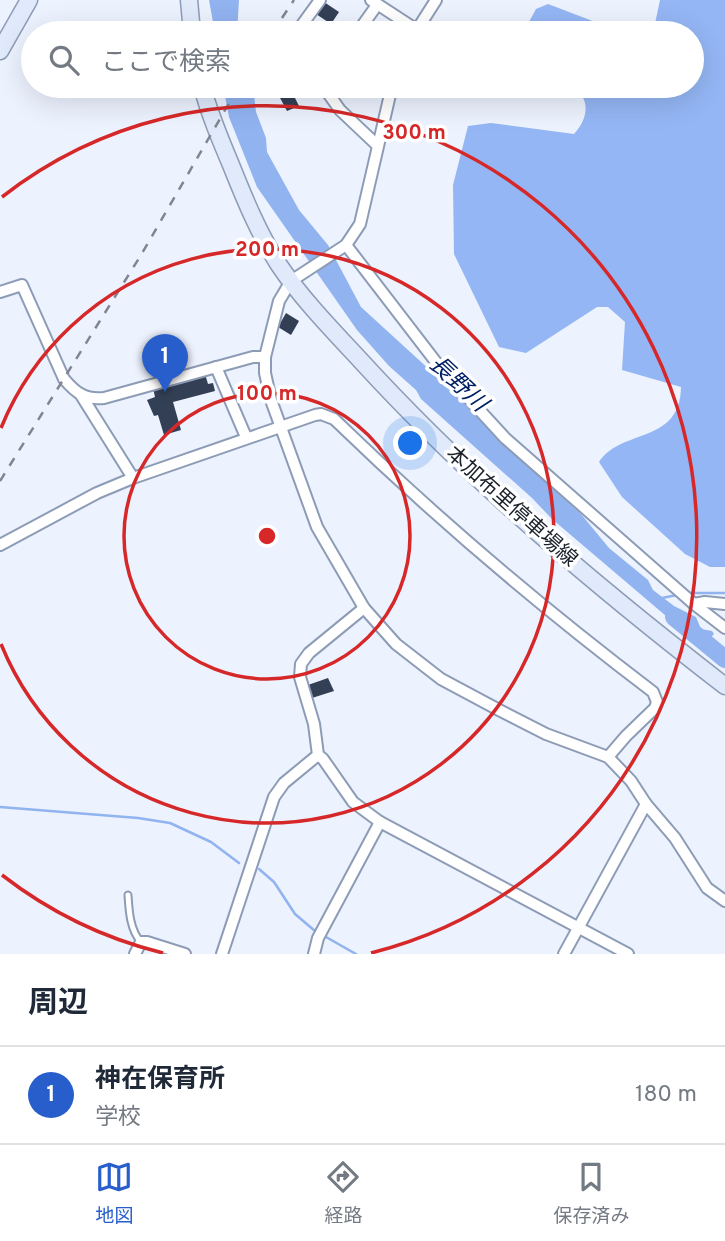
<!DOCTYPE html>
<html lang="ja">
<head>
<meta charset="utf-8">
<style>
  body { margin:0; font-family:Overpass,"Noto Sans JP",sans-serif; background:#f2f2f3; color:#1f2937 }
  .you { position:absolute; left:411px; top:444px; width:24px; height:24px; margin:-18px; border:5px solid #fff; border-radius:50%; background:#1a73e8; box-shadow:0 0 0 10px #1a73e833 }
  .badge { display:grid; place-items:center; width:46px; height:46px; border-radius:50%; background:#275ecc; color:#fff; font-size:23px; font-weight:700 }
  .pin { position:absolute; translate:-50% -58px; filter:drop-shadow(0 2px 4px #0008) }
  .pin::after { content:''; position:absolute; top:37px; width:24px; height:21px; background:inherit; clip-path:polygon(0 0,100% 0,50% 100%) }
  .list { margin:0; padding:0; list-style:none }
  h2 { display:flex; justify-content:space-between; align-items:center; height:91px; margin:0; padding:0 28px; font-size:30px }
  h2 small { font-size:23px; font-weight:400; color:#747a83 }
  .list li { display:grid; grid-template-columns:46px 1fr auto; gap:21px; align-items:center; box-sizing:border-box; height:98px; padding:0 28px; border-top:2px solid #e0e1e3 }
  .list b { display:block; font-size:26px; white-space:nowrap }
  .list p { margin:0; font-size:23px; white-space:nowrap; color:#747a83 }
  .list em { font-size:23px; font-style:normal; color:#747a83 }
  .icon { flex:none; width:38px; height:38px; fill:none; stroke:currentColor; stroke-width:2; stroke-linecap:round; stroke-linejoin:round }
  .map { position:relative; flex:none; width:725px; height:954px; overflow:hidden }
  .search { position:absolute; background:#fff; box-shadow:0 7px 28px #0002; left:21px; right:21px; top:21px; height:77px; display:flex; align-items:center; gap:18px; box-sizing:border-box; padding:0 24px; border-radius:38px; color:#747a83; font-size:26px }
  .sheet { height:189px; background:#fff }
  nav { display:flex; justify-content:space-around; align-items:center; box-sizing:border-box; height:98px; border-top:2px solid #e0e1e3; background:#fff; font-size:19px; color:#747a83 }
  nav a { display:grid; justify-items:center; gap:4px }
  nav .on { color:#275ecc }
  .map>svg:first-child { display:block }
</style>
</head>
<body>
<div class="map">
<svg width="725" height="954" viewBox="0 0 725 954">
  <rect width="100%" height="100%" fill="#ecf2fe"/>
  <g fill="#94b6f4">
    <path d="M660,0H725V567H710L685,554L622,497L599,462C621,428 680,445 681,387L622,370L625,322L608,307H597L526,353L499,347L454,254L453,185L468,126L491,123L574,134C588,119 592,98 571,86H692V33H653Z"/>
    <path d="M548,4L624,33H523L536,9Z"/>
  </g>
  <g fill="#91b3f0">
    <path d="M209,0H239L237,33H215Z"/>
    <path d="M223,86H253L256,112L266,138L267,152L299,210L328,245L361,307L443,382L507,447L581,514L609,548L648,580L653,590L674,606L696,617L701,629L712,631L714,634L707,641L697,632L686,633L552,519L532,498L421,399L416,390L389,366L357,330L257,187L229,117Z"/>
  </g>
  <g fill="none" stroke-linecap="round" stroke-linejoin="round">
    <g stroke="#91b3f0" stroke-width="2.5">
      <path d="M686,593H725"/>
      <path d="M662,598L677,595"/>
      <path d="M0,807L138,818L170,823L211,842L239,863"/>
      <path d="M259,869L274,882L295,914L315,931"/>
      <path d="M326,937L356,954"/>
    </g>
    <path stroke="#91b3f0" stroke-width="18" d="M674,617L725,659"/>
  </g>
  <g fill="#333f55">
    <path d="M324,2L339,12L331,24L316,14Z"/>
    <path d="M291,90L299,106L287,111L279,96Z"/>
    <path d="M286,313L299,321L291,335L278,327Z"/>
    <path d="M205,374L208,384L213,383L215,391L173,402L181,430L164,435L158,415L154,416L147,400L155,397L153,388Z"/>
    <path d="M328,678L334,691L312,698L308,685Z"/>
  </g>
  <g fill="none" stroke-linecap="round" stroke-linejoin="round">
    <g stroke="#8d9cb6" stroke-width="9">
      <path id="lane" d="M128,895C129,911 130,930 141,942"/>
    </g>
    <g stroke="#8d9cb6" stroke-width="14">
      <g id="street">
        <path d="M371,0L417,30"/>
        <path d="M296,33L320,0"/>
        <path d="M357,33L377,5"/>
        <path d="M415,33L436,0"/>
        <path d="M323,86L340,110L377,145"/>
        <path d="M392,86L360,224L346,245L291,281L279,301L265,357V373L271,400L317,527L364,608L396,644L441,679L499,710L546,734L608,757L631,781L646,804L675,838L707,888L725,901"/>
        <path d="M346,245L439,366L505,438L694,604L725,628"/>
        <path d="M0,292L22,285L64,379C76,393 85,400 104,398L253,357H265"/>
        <path d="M216,367L246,437"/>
        <path d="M81,395L133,478"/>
        <path d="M0,545L97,493L133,478L315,415L321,414L334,419C435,517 541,607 653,692L657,702L655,708L626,736L608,757"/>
        <path d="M694,604L705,602L725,604"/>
        <path d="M364,608L309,653L301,664L300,677L314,724L318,755L323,759L353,802L380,822L628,954"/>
        <path d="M135,954L141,942H147L185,954"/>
        <path d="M222,954L274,797L284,783L318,755"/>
        <path d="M314,954L318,938L380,822"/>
        <path d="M564,954L646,804"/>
      </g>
    </g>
    <g stroke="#8d9cb6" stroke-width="19">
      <g id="secondary">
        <path d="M189,0L192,33"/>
        <path d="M0,51L29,0"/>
        <path d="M202,86C209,113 220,139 231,165C245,200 259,234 279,265C301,298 335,333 362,362C471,481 597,587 725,686"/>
      </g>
    </g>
    <use href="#lane" stroke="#fff" stroke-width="5"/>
    <use href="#street" stroke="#fff" stroke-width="10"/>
    <use href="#secondary" stroke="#e0eafb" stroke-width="16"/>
    <g stroke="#808691" stroke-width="2.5" stroke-dasharray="9 9" stroke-linecap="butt">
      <path d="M272,33L294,0"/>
      <path d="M0,481L141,255L239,86"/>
    </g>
  </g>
  <g fill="none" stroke="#d62828" stroke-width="3.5">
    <circle cx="267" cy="536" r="143"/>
    <path d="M1 428A287 287 0 1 1 1 644"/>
    <path d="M163 953A430 430 0 0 1 2 875M2 197A430 430 0 1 1 371 953"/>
  </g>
  <g text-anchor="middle" stroke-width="7" stroke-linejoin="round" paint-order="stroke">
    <g font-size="21" fill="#1b212b" stroke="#fff">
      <text transform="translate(512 506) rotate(42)" y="7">本加布里停車場線</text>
    </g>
    <g font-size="23" font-style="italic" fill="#012166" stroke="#fff">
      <text transform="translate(459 383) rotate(43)" y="8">長野川</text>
    </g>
  </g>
  <circle cx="267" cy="536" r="10" fill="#d62828" stroke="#fff" stroke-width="3.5"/>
  <g font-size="21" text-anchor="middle" font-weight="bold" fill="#d62828" stroke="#fff" stroke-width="7" stroke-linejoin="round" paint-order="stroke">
    <text x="414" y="139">300 m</text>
    <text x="267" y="256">200 m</text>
    <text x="267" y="400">100 m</text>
  </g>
</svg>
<div class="you"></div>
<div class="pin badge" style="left:165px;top:392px">1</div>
<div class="search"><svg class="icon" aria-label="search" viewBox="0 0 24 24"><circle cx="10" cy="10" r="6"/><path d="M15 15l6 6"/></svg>ここで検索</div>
</div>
<section class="sheet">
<h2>周辺<small></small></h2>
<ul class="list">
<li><span class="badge">1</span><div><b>神在保育所</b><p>学校</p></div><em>180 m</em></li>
</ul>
</section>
<nav>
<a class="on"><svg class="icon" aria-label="map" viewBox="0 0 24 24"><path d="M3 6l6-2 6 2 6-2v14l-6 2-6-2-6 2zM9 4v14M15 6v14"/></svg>地図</a>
<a><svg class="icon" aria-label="directions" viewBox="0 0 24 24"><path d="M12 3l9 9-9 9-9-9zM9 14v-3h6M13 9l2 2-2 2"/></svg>経路</a>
<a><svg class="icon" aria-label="saved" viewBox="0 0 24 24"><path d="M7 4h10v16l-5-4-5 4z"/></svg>保存済み</a>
</nav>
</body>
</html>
